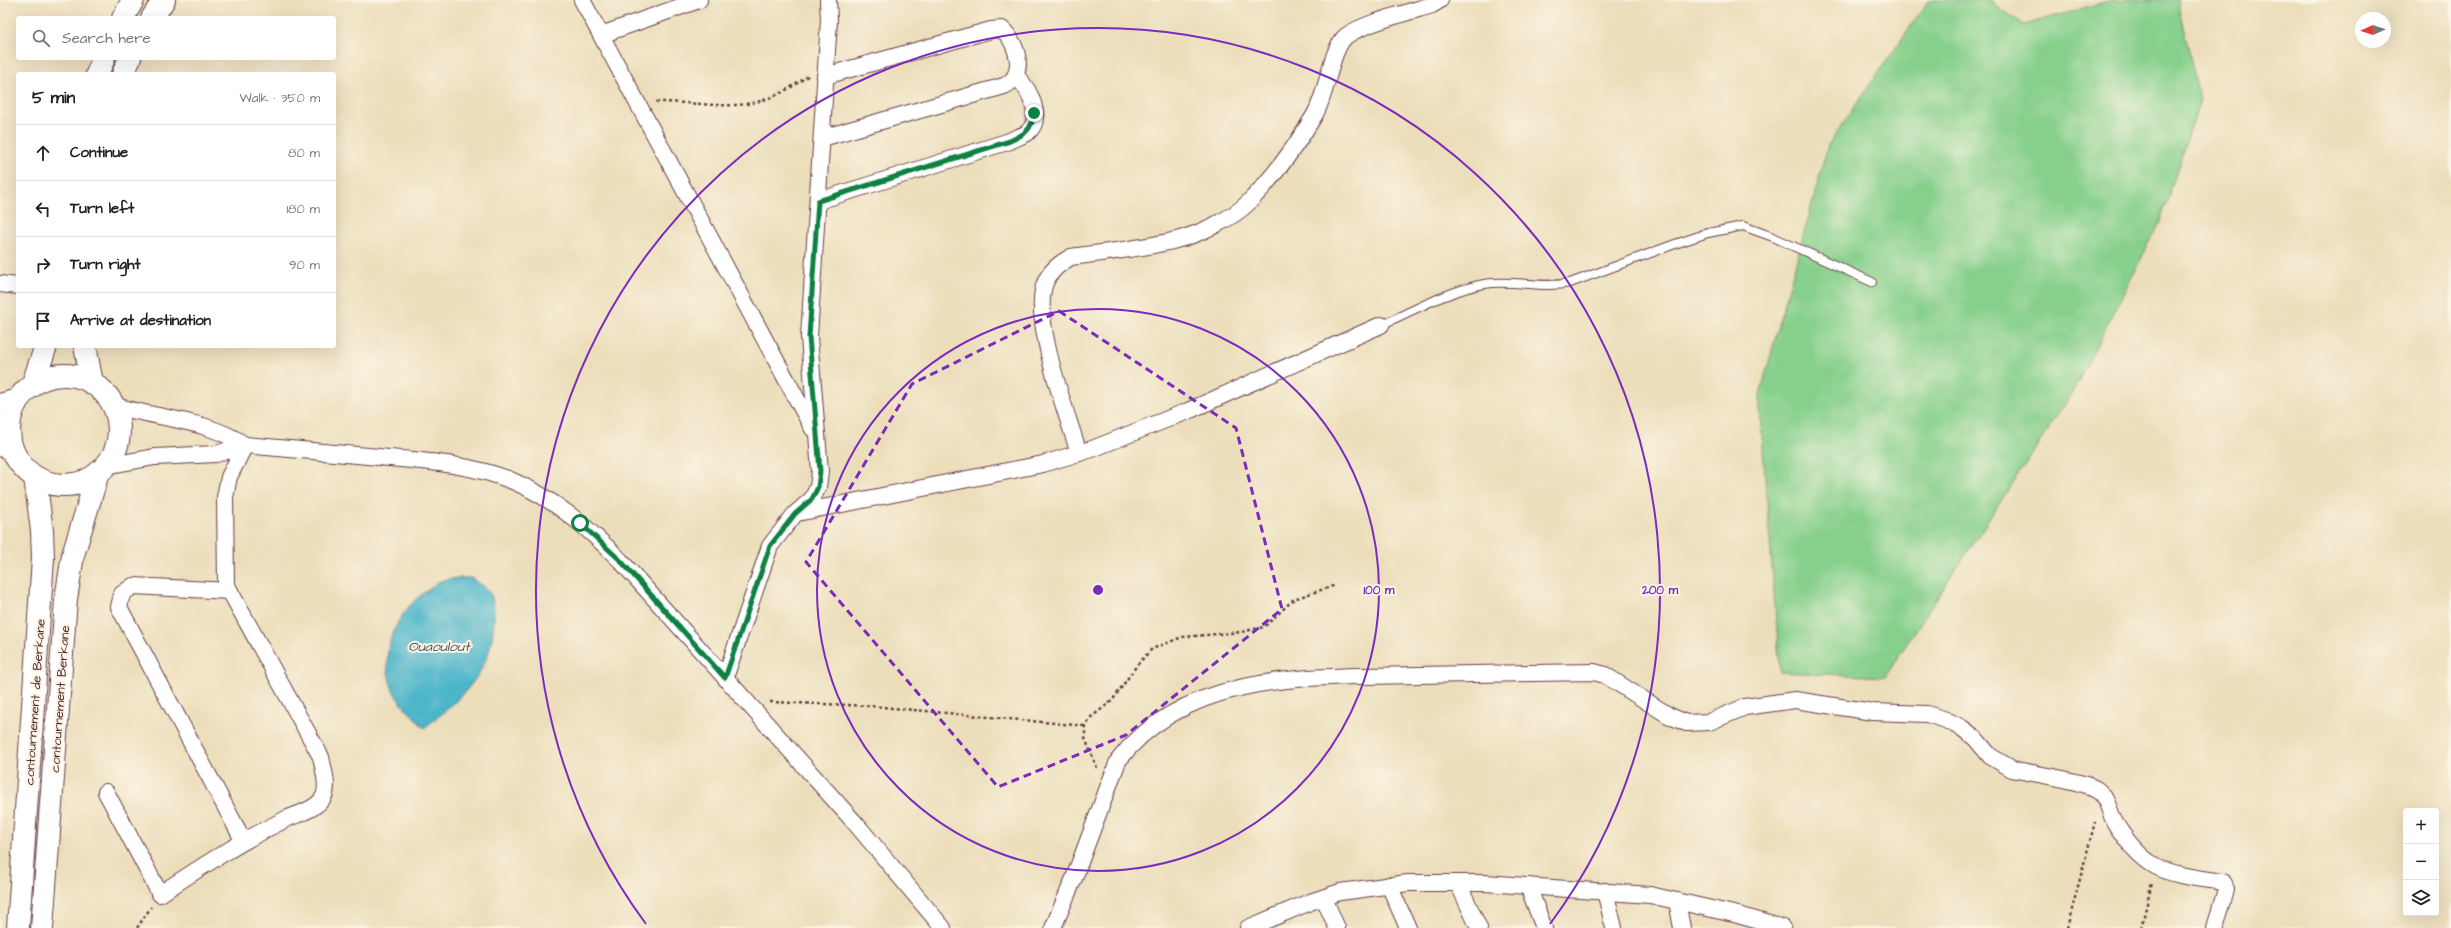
<!DOCTYPE html>
<html lang="en">
<head>
<meta charset="utf-8">
<style>
  body { margin:0; font-family:"Architects Daughter",sans-serif; background:#f2f2f2; color:#222 }
  .controls { position:absolute; right:12px; bottom:12px; display:grid; overflow:hidden; border-radius:4px; box-shadow:0 4px 16px #0002 }
  .controls button { width:36px; height:36px; display:grid; place-items:center; padding:0; border:0; border-bottom:1px solid #e0e0e0; background:#fff; color:#222; font:20px sans-serif }
  .compass { position:absolute; left:2355px; top:12px; width:36px; height:36px; border-radius:50%; background:#fff; box-shadow:0 4px 16px #0002; rotate:267deg }
  .stop { position:absolute; width:12px; height:12px; margin:-9px; border:3px solid #0b8043; border-radius:50%; background:#fff }
  .stop.end { background:#0b8043; border-color:#fff; box-shadow:0 1px 4px #0008 }
  .list { margin:0; padding:0; list-style:none }
  h2 { display:flex; justify-content:space-between; align-items:center; height:52px; margin:0; padding:0 16px; font-size:17px }
  h2 small { font-size:13px; font-weight:400; color:#767676 }
  .list li { display:grid; grid-template-columns:26px 1fr auto; gap:12px; align-items:center; box-sizing:border-box; height:56px; padding:0 16px; border-top:1px solid #e0e0e0 }
  .list b { display:block; font-size:15px; white-space:nowrap }
  .list em { font-size:13px; font-style:normal; color:#767676 }
  .icon { flex:none; width:22px; height:22px; fill:none; stroke:currentColor; stroke-width:2; stroke-linecap:round; stroke-linejoin:round }
  .map { position:relative; flex:none; width:2451px; height:928px; overflow:hidden }
  .search { position:absolute; background:#fff; box-shadow:0 4px 16px #0002; left:16px; top:16px; width:320px; height:44px; display:flex; align-items:center; gap:10px; box-sizing:border-box; padding:0 14px; border-radius:4px; color:#767676; font-size:15px }
  .panel { position:absolute; background:#fff; box-shadow:0 4px 16px #0002; left:16px; top:72px; width:320px; height:276px; border-radius:4px }
  .map>svg:first-child { display:block }
</style>
</head>
<body>
<div class="map">
<svg width="2451" height="928" viewBox="0 0 2451 928">
  <rect width="100%" height="100%" fill="#fcf5e5"/>
  <filter id="ink" filterUnits="userSpaceOnUse"><feTurbulence type="fractalNoise" baseFrequency=".025" numOctaves="2"/><feDisplacementMap in="SourceGraphic" scale="8" xChannelSelector="R" yChannelSelector="G"/><feConvolveMatrix kernelMatrix="1 2 1 2 8 2 1 2 1" color-interpolation-filters="sRGB"/></filter>
  <filter id="wash" filterUnits="userSpaceOnUse"><feTurbulence type="fractalNoise" baseFrequency=".012" numOctaves="4" result="noise"/><feDisplacementMap in="SourceGraphic" scale="16" xChannelSelector="R" yChannelSelector="G"/><feGaussianBlur stdDeviation="0.9" result="paint"/><feColorMatrix in="noise" values="0 0 0 0 0 0 0 0 0 0 0 0 0 0 0 0 0 1.4 0 .05"/><feComposite in="paint" operator="in"/></filter>
  <g filter="url(#wash)">
    <rect width="100%" height="100%" fill="#ecdebb"/>
    <path fill="#87d08c" stroke="#68785c" d="M1929,0H1989L2024,25L2111,0H2177L2200,100L2160,222L2072,393L1885,677L1780,672L1759,398L1828,145Z"/>
    <path fill="#4bb5c9" stroke="#4a6a7a" d="M471,578C493,590 495,598 494,622C492,672 461,700 424,728C414,716 399,704 393,690C377,653 396,611 428,590C432,587 438,582 443,580C452,578 462,578 471,578Z"/>
  </g>
  <g filter="url(#ink)">
    <g fill="none" stroke-linecap="round" stroke-linejoin="round">
      <g stroke="#623c41" stroke-width="10">
        <path id="service" d="M1381,325C1414,310 1448,291 1484,284C1513,279 1541,289 1570,283L1675,244L1708,233L1743,226L1773,237L1872,282"/>
      </g>
      <g stroke="#623c41" stroke-width="18">
        <g id="minor">
          <path d="M582,0L813,429"/>
          <path d="M601,35L699,0"/>
          <path d="M822,138L1004,86C1027,76 1018,43 1002,29L991,30L825,76"/>
          <path d="M818,201L1010,141C1015,138 1022,136 1027,133C1045,118 1029,89 1017,77"/>
          <path d="M0,284L18,286"/>
          <path d="M0,402L21,396"/>
          <path d="M113,405C157,419 206,419 245,445"/>
          <path d="M0,448L14,452"/>
          <path d="M1079,453C1067,414 1035,329 1043,290C1046,274 1058,264 1071,257C1106,252 1142,249 1176,240C1197,235 1232,219 1248,203C1273,178 1296,146 1314,116C1327,95 1330,53 1344,38C1356,25 1413,11 1432,5L1440,0"/>
          <path d="M105,466L155,457L216,454L245,445C290,449 334,453 379,457C424,461 473,464 515,482C556,500 589,529 620,560L856,824L943,928"/>
          <path d="M797,513L1043,464L1092,449L1188,411L1381,325"/>
          <path d="M230,591L133,586L122,594L119,607L243,840"/>
          <path d="M725,678L770,546L795,514L812,499L818,487L820,471L809,337L829,20L828,0"/>
          <path d="M106,792L160,894C201,867 241,841 286,819C297,814 318,809 324,796C329,785 323,768 321,757L226,584L225,497L229,477L245,445"/>
          <path d="M1458,883L1479,928"/>
          <path d="M1389,885L1408,928"/>
          <path d="M1528,886L1544,928"/>
          <path d="M1605,891L1614,928"/>
          <path d="M1324,898L1337,928"/>
          <path d="M1677,901L1682,928"/>
          <path d="M1053,928L1074,878L1118,761C1186,670 1316,677 1418,675C1477,674 1536,673 1594,672L1605,675L1668,715L1686,723L1709,722L1745,707L1795,700L1873,712L1927,714L1946,720L1962,728L1975,738L1990,756L2012,769C2030,773 2083,781 2096,789C2108,797 2109,812 2115,823C2147,874 2167,873 2222,882L2226,889L2215,928"/>
          <path d="M1248,928L1310,902L1340,892L1408,883H1485L1650,895L1738,915L1783,928"/>
        </g>
      </g>
      <g stroke="#623c41" stroke-width="24">
        <g id="trunk">
          <path d="M123,18L133,0"/>
          <path d="M152,18L164,0"/>
          <path d="M97,74L104,58"/>
          <path d="M123,74L130,58"/>
          <path d="M85,346L92,383"/>
          <circle cx="64" cy="430" r="55"/>
          <path d="M32,386L46,346"/>
          <path d="M18,928L43,558L42,531L35,477"/>
          <path d="M42,928L66,599L73,555L98,473"/>
        </g>
      </g>
      <g stroke="#623c41" stroke-width="2.5" stroke-dasharray="3 3" stroke-linecap="butt">
        <path d="M656,102C723,102 750,119 809,75"/>
        <path d="M770,702L872,706L1085,726"/>
        <path d="M1097,768L1085,738V726L1090,718L1112,701L1137,665L1152,649L1182,637L1241,632L1264,627L1294,599L1336,585"/>
        <path d="M137,928L151,907"/>
        <path d="M2067,928L2095,822"/>
        <path d="M2141,928L2152,883"/>
      </g>
      <use href="#service" stroke="#fff" stroke-width="8"/>
      <use href="#minor" stroke="#fff" stroke-width="16"/>
      <use href="#trunk" stroke="#fff" stroke-width="22"/>
    </g>
  </g>
  <g fill="none" stroke-linecap="round" stroke-linejoin="round" filter="url(#ink)">
    <path stroke="#0b8043" stroke-width="5" d="M580,523L620,560L725,678L770,546L795,514L812,499L818,487L820,471L809,337L818,201L1010,141C1025,134 1032,130 1034,113"/>
  </g>
  <path fill="none" stroke="#7b2cbf" stroke-width="3" stroke-dasharray="8 5" stroke-linejoin="round" d="M1059,311L1236,428L1282,609L1126,735L998,787L806,562L912,384Z"/>
  <g fill="none" stroke="#7b2cbf" stroke-width="2">
    <circle cx="1098" cy="590" r="281"/>
    <path d="M646 924A562 562 0 1 1 1550 924"/>
  </g>
  <g text-anchor="middle" stroke-width="4" stroke-linejoin="round" paint-order="stroke">
    <g font-size="13" fill="#4a1f2b" stroke="#fcf5e5">
      <text transform="translate(59 699) rotate(-86)" y="5">contournement Berkane</text>
      <text transform="translate(34 702) rotate(-86)" y="5">contournement de Berkane</text>
    </g>
    <g font-size="14" font-style="italic" fill="#4a5462" stroke="#fcf5e5">
      <text x="439" y="651">Ouaoulout</text>
    </g>
  </g>
  <circle cx="1098" cy="590" r="6" fill="#7b2cbf" stroke="#fcf5e5" stroke-width="2"/>
  <g font-size="12" text-anchor="middle" font-weight="bold" fill="#7b2cbf" stroke="#fcf5e5" stroke-width="4" stroke-linejoin="round" paint-order="stroke">
    <text x="1379" y="594">100 m</text>
    <text x="1660" y="594">200 m</text>
  </g>
</svg>
<div class="controls">
<button>+</button>
<button>−</button>
<button><svg class="icon" aria-label="layers" viewBox="0 0 24 24"><path d="M12 4l9 5-9 5-9-5zM3 14l9 5 9-5"/></svg></button>
</div>
<svg class="compass" viewBox="-18 -18 36 36"><path d="M0-13l5 13h-10z" fill="#e53935"/><path d="M0 13l5-13h-10z" fill="#767676"/></svg>
<div class="stop" style="left:580px;top:523px"></div>
<div class="stop end" style="left:1034px;top:113px"></div>
<div class="search"><svg class="icon" aria-label="search" viewBox="0 0 24 24"><circle cx="10" cy="10" r="6"/><path d="M15 15l6 6"/></svg>Search here</div>
<section class="panel">
<h2>5 min<small>Walk · 350 m</small></h2>
<ul class="list">
<li><svg class="icon" aria-label="ahead" viewBox="0 0 24 24"><path d="M12 20V5M6 11l6-6 6 6"/></svg><div><b>Continue</b></div><em>80 m</em></li>
<li><svg class="icon" aria-label="left" viewBox="0 0 24 24"><path d="M17 20v-9H6M10 6l-5 5 5 5"/></svg><div><b>Turn left</b></div><em>180 m</em></li>
<li><svg class="icon" aria-label="right" viewBox="0 0 24 24"><path d="M7 20v-9h11M14 6l5 5-5 5"/></svg><div><b>Turn right</b></div><em>90 m</em></li>
<li><svg class="icon" aria-label="arrive" viewBox="0 0 24 24"><path d="M6 21V4h12l-3 4 3 4H6"/></svg><div><b>Arrive at destination</b></div></li>
</ul>
</section>
</div>
</body>
</html>
